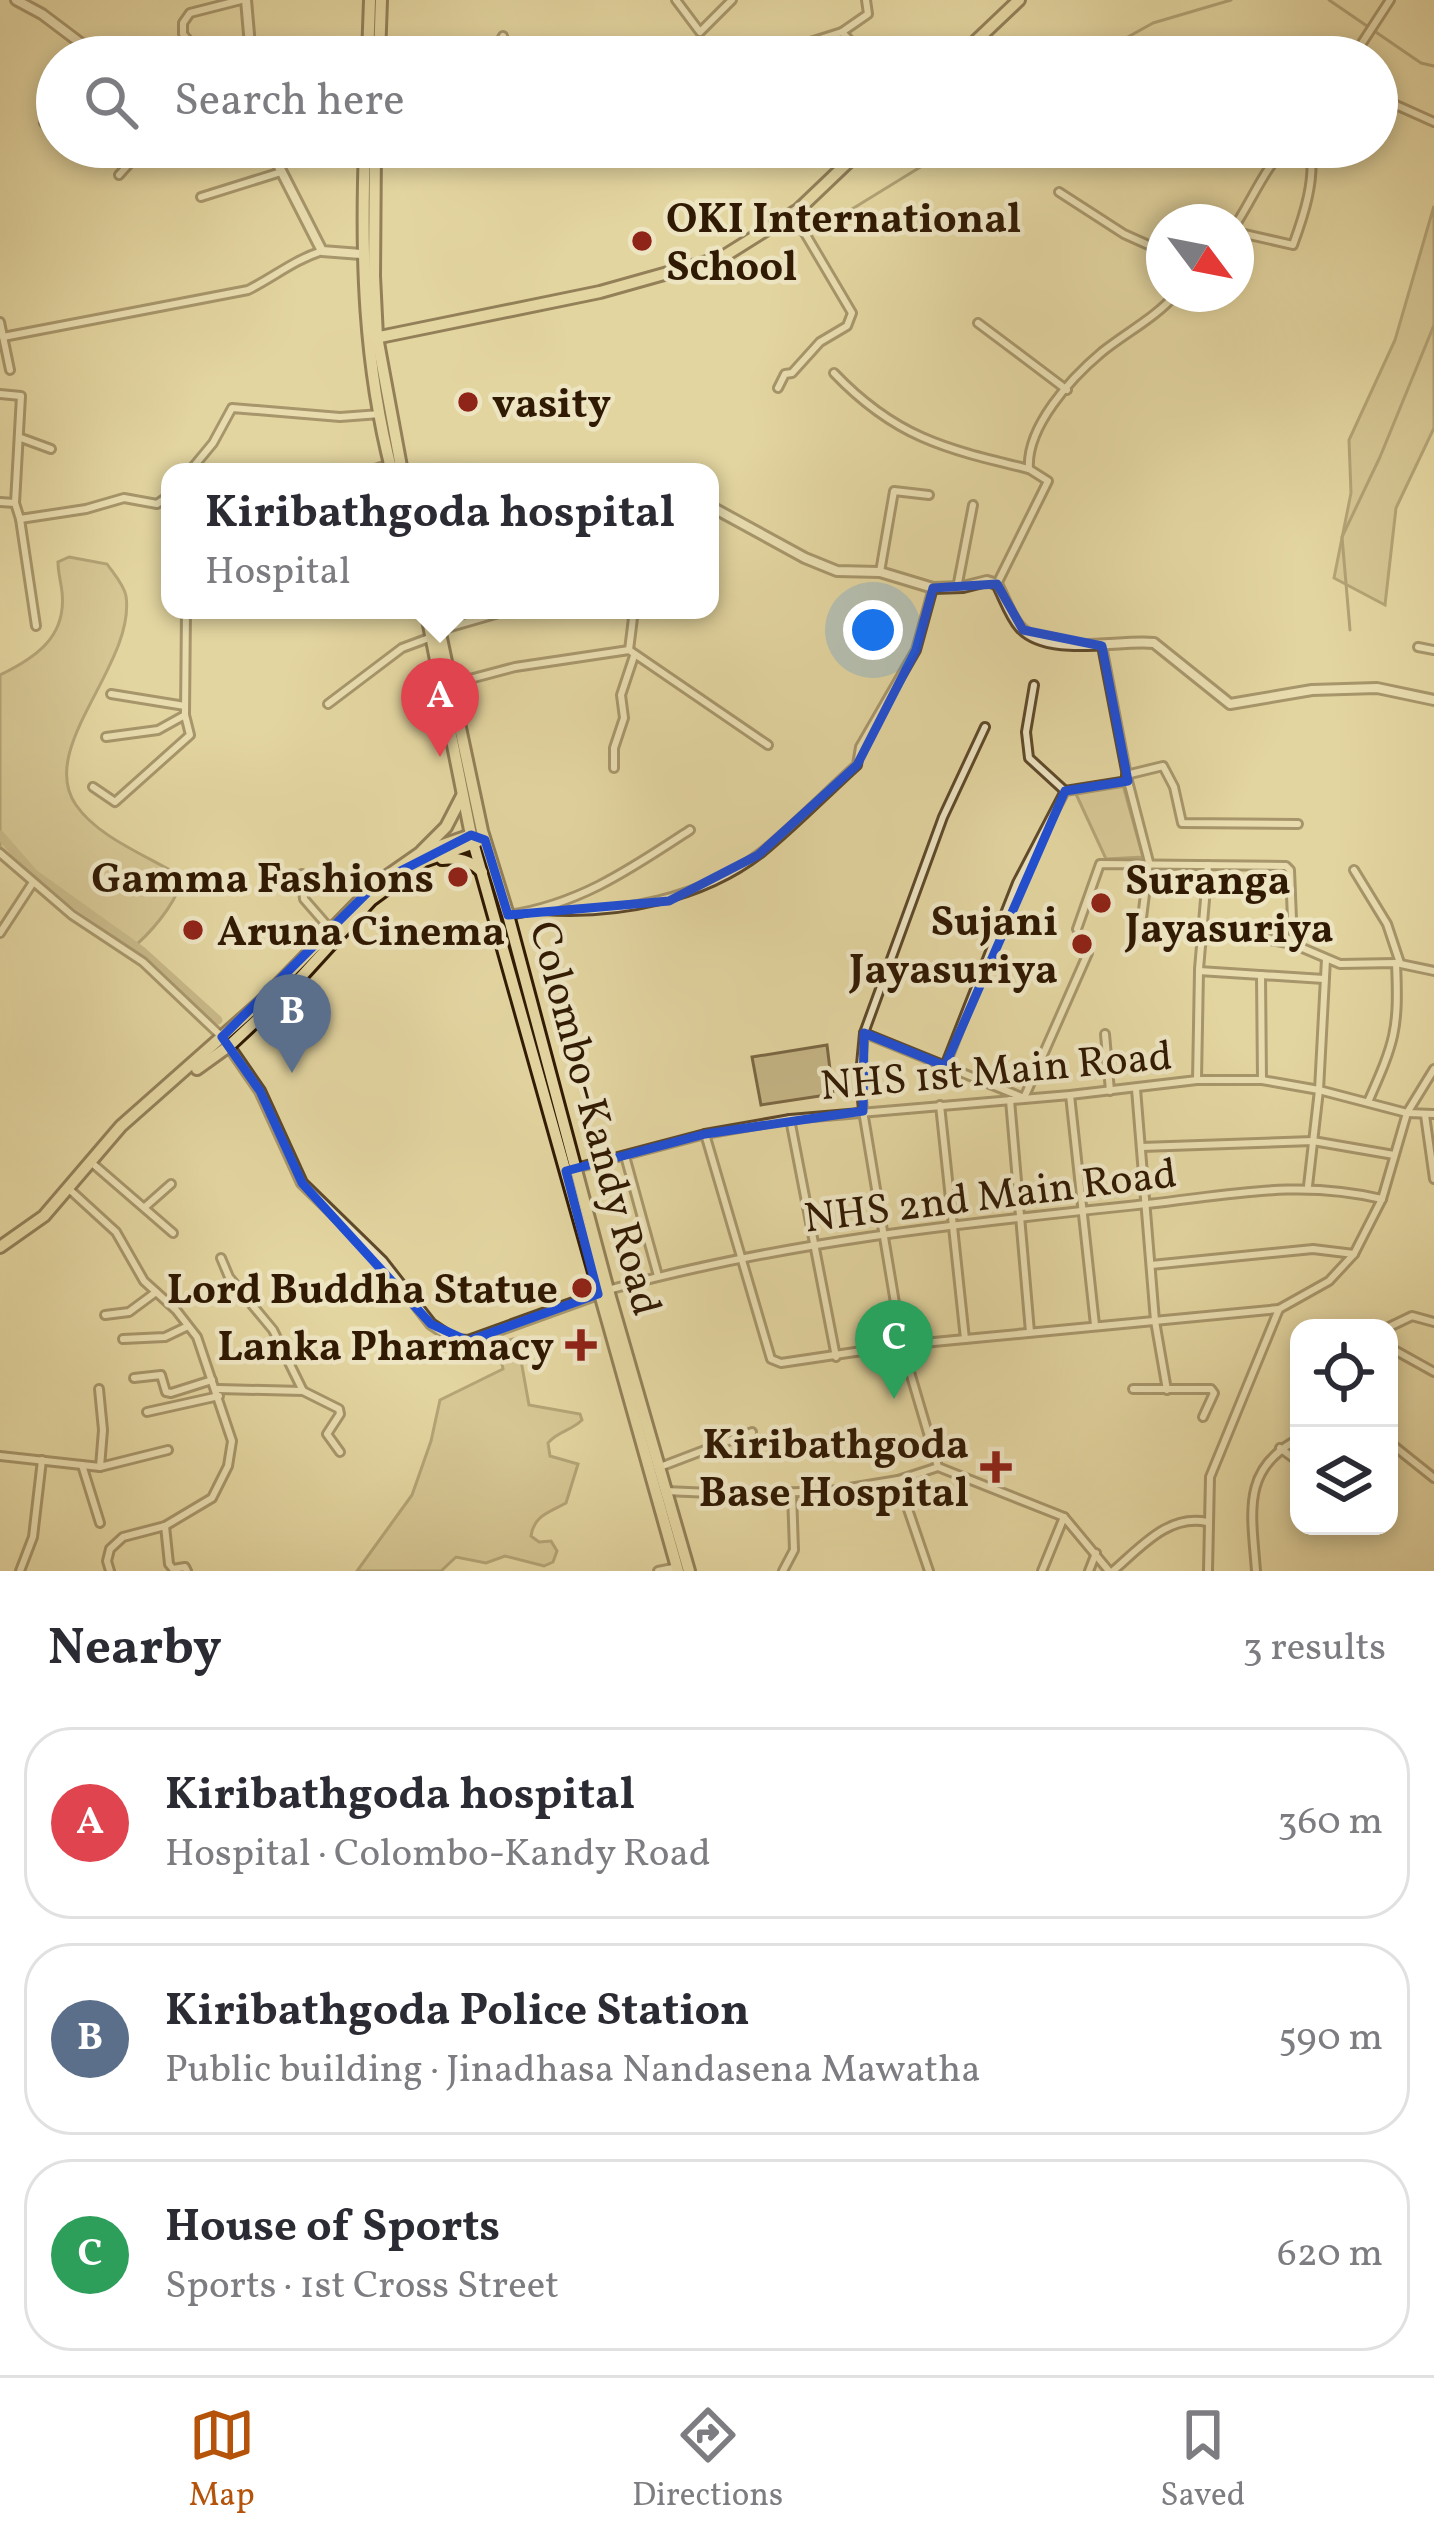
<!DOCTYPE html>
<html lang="en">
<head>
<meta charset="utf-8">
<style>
  body { margin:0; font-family:Vollkorn,serif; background:#f7f7f7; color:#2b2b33 }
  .controls { position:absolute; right:36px; bottom:36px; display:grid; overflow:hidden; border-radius:24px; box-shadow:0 6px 18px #0003 }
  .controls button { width:108px; height:108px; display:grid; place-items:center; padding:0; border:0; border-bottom:3px solid #e1e1e2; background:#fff; color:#2b2b33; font:60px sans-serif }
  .compass { position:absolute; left:1146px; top:204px; width:108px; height:108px; border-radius:50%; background:#fff; box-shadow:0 6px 18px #0003; rotate:122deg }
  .you { position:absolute; left:873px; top:630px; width:42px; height:42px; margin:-30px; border:9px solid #fff; border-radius:50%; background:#1a73e8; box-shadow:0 0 0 18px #1a73e833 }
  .badge { display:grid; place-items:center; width:78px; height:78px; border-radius:50%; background:#b45309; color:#fff; font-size:39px; font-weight:700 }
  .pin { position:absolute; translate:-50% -99px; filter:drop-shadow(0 3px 6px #0008) }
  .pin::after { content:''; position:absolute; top:63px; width:42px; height:36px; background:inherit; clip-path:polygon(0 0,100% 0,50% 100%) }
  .popup { position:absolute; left:161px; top:463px; width:558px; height:156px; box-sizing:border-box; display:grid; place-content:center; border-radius:24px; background:#fff; filter:drop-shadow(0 3px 9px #0005); font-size:39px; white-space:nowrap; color:#7c7c81 }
  .popup b { font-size:45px; color:#2b2b33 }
  .popup::after { content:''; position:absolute; left:50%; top:100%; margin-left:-24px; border:24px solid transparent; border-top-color:#fff }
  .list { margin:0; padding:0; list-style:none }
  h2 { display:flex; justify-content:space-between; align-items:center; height:156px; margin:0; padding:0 48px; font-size:51px }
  h2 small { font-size:39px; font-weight:400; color:#7c7c81 }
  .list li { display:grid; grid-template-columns:78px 1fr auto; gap:36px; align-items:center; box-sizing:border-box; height:192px; margin:0 24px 24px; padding:0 24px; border:3px solid #e1e1e2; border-radius:48px }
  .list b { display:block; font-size:45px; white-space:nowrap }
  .list p { margin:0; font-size:39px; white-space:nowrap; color:#7c7c81 }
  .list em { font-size:39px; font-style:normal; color:#7c7c81 }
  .icon { flex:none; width:66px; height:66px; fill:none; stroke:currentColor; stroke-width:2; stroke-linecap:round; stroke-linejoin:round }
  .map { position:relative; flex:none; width:1434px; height:1571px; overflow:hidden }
  .search { position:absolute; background:#fff; box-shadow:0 6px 18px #0003; left:36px; right:36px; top:36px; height:132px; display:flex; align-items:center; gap:30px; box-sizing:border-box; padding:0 42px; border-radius:66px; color:#7c7c81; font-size:45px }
  .sheet { height:804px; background:#fff }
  nav { display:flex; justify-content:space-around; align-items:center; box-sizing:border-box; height:168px; border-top:3px solid #e1e1e2; background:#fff; font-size:33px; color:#7c7c81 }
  nav a { display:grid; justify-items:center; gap:6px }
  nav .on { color:#b45309 }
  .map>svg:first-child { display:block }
</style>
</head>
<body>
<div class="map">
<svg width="1434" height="1571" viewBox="0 0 1434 1571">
  <rect width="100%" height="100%" fill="#e3d5a1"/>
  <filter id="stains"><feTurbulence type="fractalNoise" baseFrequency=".00167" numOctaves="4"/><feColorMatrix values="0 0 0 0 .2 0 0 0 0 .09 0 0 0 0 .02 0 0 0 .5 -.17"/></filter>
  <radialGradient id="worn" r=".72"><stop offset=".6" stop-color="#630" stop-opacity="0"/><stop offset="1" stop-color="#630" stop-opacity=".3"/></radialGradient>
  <g fill="#c5b586" stroke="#7b6844" stroke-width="3">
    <path d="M1434,206V428L1396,508L1385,605L1334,578L1351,493L1349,440L1395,340Z"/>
    <path d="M69,557L107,564C114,574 124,585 126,596C136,664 36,748 76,805C97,836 143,854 175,873L181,883C173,907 150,934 130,950C85,919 34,890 0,847V675C35,658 67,637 62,592C61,582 58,573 58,562Z"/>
    <path d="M1123,785L1143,857L1106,859L1076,794Z"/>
    <path d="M827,1045L833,1094L761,1105L752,1057Z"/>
    <path d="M517,1338L529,1405L580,1414L582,1420C571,1431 558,1431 548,1443L550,1456L578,1464L566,1503C550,1512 534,1515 531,1536L539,1542L551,1541L557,1551L553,1562L544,1566L505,1556L486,1563L456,1557L441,1571H357L412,1495L431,1441L440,1400L503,1369L498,1343Z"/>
  </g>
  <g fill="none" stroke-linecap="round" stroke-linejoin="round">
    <g stroke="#776441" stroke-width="3">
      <path d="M1329,0L1421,63L1434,66"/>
      <path d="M1092,57L1153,23L1231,0"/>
      <path d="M839,217L953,147"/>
      <path d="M1350,630L1342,537L1380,457L1434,325"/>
    </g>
    <path stroke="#a6956b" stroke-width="9" d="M0,835L34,874L143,952L218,1020"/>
    <g stroke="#5e492a" stroke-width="12">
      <g id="minor">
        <path d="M676,0L700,32L732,0"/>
        <path d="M842,32L868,14L866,0"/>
        <path d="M71,57L82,43"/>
        <path d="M202,57L183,34V23L190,13L241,0"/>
        <path d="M491,57L503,36"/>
        <path d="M777,57L785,50L842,32L865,57"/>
        <path d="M1353,57L1390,0"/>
        <path d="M1377,108L1396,105L1434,122"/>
        <path d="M44,123L57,104"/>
        <path d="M509,147L511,158"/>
        <path d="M659,147H673"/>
        <path d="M181,160L273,156"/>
        <path d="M119,175L144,147"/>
        <path d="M1059,192L1124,234L1164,252"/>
        <path d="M201,197L281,172"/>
        <path d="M1236,224C1251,202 1268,161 1288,147"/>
        <path d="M1236,232L1293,245C1304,215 1316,179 1310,147"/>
        <path d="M0,322L10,370"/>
        <path d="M978,323L1067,390"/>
        <path d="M3,337L248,290C274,277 294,260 322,251"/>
        <path d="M834,373C896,438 946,449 1029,469"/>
        <path d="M778,388L785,374L792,373L820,342L847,326L852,313L793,213"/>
        <path d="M0,394L21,396L15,503"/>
        <path d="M21,438L51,449"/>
        <path d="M189,472L213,443L232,408L340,417L380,414"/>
        <path d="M366,472L390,464"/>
        <path d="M0,502L15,503L20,519L86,509L124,498L157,504L170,495"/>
        <path d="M20,519L36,626"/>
        <path d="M880,572L894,491L929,495"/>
        <path d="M997,584L1048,481L1029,469C1026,427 1071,378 1102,352C1127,332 1155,318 1176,294"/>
        <path d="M957,588L973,505"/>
        <path d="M440,630L509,610"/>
        <path d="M1102,646L1128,781L1149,862L1141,926"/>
        <path d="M1418,647L1434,650"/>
        <path d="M629,650L634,610"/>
        <path d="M451,684L515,667L629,650L768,745"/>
        <path d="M1034,685L1026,732L1029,758L1065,791"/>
        <path d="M111,694L185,706"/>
        <path d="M328,704L402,648L429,638"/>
        <path d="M985,727L943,817L864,1033L860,1075L863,1111L902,1345L1279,1309"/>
        <path d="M106,737L158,730L185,715L186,610"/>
        <path d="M614,768V748L624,718L621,695L634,656"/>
        <path d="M1126,775L1163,766L1174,787L1182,823L1298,824"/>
        <path d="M93,787L115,802L190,735L185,715"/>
        <path d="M0,853L72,915L143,962L222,1037"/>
        <path d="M1354,870L1387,924L1400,963"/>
        <path d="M302,874L304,899L331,930"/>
        <path d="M543,910C618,915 702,899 762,852C795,825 826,793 857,765L860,747L916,650L933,588"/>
        <path d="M508,915C579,905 632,868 690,830"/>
        <path d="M1202,928L1293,944"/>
        <path d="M1077,929L1100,864L1286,866L1290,870L1293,944L1340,964L1396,963L1434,971"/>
        <path d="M0,933L32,884"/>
        <path d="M1199,969L1208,865"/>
        <path d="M1261,975L1262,1080"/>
        <path d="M864,1033L1024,1098L1088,953"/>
        <path d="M1105,1034L1110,1091"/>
        <path d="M945,1066L1017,883L1065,791L1128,781"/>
        <path d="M1197,1080L1199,971L1324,979"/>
        <path d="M1136,1089L1155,1321L1167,1390"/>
        <path d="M1070,1095L1095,1325"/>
        <path d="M1010,1100L1030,1332"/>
        <path d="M1368,1102C1395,1041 1399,1030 1396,963"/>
        <path d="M940,1105L965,1339"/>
        <path d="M1425,1115L1434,1179"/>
        <path d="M790,1119L836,1357"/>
        <path d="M705,1134L771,1359L781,1363L902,1345L938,1467"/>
        <path d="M1141,1147L1313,1141L1394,1155"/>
        <path d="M625,1156L658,1276"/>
        <path d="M92,1163L173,1233"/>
        <path d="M576,1168L705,1134L790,1119L1070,1095L1197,1080H1262L1319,1090L1407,1113L1434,1114"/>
        <path d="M1308,1186L1319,1090L1326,959"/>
        <path d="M69,1189L116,1232L144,1281L176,1310L197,1337L232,1441L228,1466L212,1498L165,1526L123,1537L110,1549L107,1561L110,1571"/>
        <path d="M145,1207L171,1184"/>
        <path d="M221,1258L229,1277L273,1330L303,1391"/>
        <path d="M1151,1265L1313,1249L1354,1254"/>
        <path d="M608,1290C785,1241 965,1223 1147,1204C1231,1195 1299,1179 1382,1199"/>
        <path d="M105,1315L129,1312L156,1292"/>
        <path d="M1387,1328L1412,1316L1434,1322"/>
        <path d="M123,1339L165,1337L188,1326"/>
        <path d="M1389,1347L1434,1372"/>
        <path d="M134,1378L161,1375L166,1392L171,1393L212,1380"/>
        <path d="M99,1389L103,1430L100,1467"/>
        <path d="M218,1389L303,1391L339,1409L340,1414L327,1434L340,1452"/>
        <path d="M1133,1389H1211L1214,1393L1203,1417"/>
        <path d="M147,1412L219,1396"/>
        <path d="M1389,1442L1434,1478"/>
        <path d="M1280,1448L1299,1462"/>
        <path d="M0,1456L100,1467L168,1450"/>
        <path d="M82,1465L100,1523"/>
        <path d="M660,1467L752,1432"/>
        <path d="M898,1480L929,1571"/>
        <path d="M665,1491L735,1494L831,1491L898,1480L938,1467L1064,1517L1109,1571"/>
        <path d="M165,1526L169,1564L173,1569L185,1567L187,1571"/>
        <path d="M20,1571L33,1537L42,1460"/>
        <path d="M658,1571L678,1567"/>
        <path d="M783,1571L794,1550L792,1493"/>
        <path d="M1042,1571L1064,1517"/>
        <path d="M1089,1571L1096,1553"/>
        <path d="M1113,1571C1141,1547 1168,1514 1207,1522"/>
        <path d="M1208,1571L1210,1477L1279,1309L1329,1281L1354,1254L1382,1199L1407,1113L1434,1069"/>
        <path d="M1256,1571C1252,1515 1240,1468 1299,1439"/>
      </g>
    </g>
    <g stroke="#5e492a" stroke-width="14">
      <g id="tertiary">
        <path d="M16,0L42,14L99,57"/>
        <path d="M246,0L251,57"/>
        <path d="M269,147L322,251L361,254"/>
        <path d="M638,472H648"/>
        <path d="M710,506L805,558L837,571L880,572L933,588L963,587L987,581L997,584C1004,597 1010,616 1020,627C1048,658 1119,639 1154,643L1230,704L1312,690L1377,688L1434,700"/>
        <path d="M229,1046L260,1091L302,1183L382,1261L431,1324L455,1340L468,1341L601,1293"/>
      </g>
    </g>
    <g stroke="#311a03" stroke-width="16">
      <g id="primary">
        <path d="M959,57L1019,0"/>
        <path d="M370,339L600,292L721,258L798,210L864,147"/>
        <path d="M422,851L446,827L462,796"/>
        <path d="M442,859C456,857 472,861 482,872"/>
        <path d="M197,1069L229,1046L290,989L371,900L424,861L477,842"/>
        <path d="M0,1247L44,1216L121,1126L260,1003L377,883L420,853L471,835"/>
      </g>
    </g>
    <g stroke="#311a03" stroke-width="16">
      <g id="trunk">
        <path d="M368,57L370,0"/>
        <path d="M379,57L381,0"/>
        <path d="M365,147C361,258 364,364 392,472"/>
        <path d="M375,147L374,276L377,337L402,472"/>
        <path d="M426,610L471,835L678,1571"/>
        <path d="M435,610L482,831L508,915L608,1290L689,1571"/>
      </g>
    </g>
    <use href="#minor" stroke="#ede4c2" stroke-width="6"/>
    <use href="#tertiary" stroke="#ede4c2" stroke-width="8"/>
    <use href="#primary" stroke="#e3d5a1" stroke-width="10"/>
    <use href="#trunk" stroke="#e3d5a1" stroke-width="10"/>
  </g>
  <path d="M0 0H1434V1571H0ZM997,584L1023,630L1102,646L1128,781L1065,791L945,1066L864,1033L863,1111L705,1134L566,1171L598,1294L468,1341L431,1324L302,1183L260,1091L222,1037L377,883L471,835L485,840L508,915L669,901L758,855L857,765L916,650L933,588Z" fill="#e3d5a1" fill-opacity=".55" fill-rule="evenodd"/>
  <path fill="none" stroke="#1d4ed8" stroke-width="9" stroke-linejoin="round" d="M997,584L1023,630L1102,646L1128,781L1065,791L945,1066L864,1033L863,1111L705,1134L566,1171L598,1294L468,1341L431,1324L302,1183L260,1091L222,1037L377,883L471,835L485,840L508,915L669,901L758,855L857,765L916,650L933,588Z"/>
  <g fill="#8f2418" stroke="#ede4c2" stroke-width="4.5">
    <circle cx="642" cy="241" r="12"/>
    <circle cx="468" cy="402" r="12"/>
    <circle cx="458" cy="877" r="12"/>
    <circle cx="1101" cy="903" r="12"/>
    <circle cx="193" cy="930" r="12"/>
    <circle cx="1082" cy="944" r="12"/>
    <circle cx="582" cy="1288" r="12"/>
    <path d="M575 1327h12v12h12v12h-12v12h-12v-12h-12v-12h12z"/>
    <path d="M990 1449h12v12h12v12h-12v12h-12v-12h-12v-12h12z"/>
  </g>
  <g text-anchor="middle" stroke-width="9" stroke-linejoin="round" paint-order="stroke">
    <g font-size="42" font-weight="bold" fill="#311a03" stroke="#ede4c2" text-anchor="end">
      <text x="666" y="232" text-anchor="start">OKI International<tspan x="666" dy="48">School</tspan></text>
      <text x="492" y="417" text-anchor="start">vasity</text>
      <text x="434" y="892">Gamma Fashions</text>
      <text x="1125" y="894" text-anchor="start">Suranga<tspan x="1125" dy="48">Jayasuriya</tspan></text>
      <text x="1058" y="935">Sujani<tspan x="1058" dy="48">Jayasuriya</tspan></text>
      <text x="217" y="945" text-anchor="start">Aruna Cinema</text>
      <text x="558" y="1303">Lord Buddha Statue</text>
      <text x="554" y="1360">Lanka Pharmacy</text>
      <text x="969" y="1458">Kiribathgoda<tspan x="969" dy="48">Base Hospital</tspan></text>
    </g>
    <g font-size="42" fill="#311a03" stroke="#ede4c2">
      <text transform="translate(996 1069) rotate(-5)" y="15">NHS 1st Main Road</text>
      <text transform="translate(597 1118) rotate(75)" y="15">Colombo-Kandy Road</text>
      <text transform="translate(990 1194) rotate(-7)" y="15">NHS 2nd Main Road</text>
    </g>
  </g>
  <rect width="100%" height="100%" filter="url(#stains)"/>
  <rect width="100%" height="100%" fill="url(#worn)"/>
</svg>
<div class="controls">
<button><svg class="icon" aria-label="locate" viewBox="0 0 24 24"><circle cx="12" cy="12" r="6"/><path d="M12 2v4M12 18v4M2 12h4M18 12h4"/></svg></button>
<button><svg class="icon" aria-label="layers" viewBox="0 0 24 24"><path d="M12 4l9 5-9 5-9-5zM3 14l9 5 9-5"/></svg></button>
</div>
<svg class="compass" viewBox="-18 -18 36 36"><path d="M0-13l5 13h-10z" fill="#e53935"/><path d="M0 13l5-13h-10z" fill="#7c7c81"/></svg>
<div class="you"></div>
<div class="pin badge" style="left:440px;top:757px;background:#e0444e">A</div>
<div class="popup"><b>Kiribathgoda hospital</b>Hospital</div>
<div class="pin badge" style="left:292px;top:1073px;background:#5c6f8a">B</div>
<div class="pin badge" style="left:894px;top:1399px;background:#2e9e5b">C</div>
<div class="search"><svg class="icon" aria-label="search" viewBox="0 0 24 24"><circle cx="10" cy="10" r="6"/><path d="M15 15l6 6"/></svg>Search here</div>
</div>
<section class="sheet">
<h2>Nearby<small>3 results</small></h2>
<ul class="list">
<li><span class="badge" style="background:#e0444e">A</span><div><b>Kiribathgoda hospital</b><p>Hospital · Colombo-Kandy Road</p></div><em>360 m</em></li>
<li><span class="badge" style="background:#5c6f8a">B</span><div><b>Kiribathgoda Police Station</b><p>Public building · Jinadhasa Nandasena Mawatha</p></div><em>590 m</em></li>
<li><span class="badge" style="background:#2e9e5b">C</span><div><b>House of Sports</b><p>Sports · 1st Cross Street</p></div><em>620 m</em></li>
</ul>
</section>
<nav>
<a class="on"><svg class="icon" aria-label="map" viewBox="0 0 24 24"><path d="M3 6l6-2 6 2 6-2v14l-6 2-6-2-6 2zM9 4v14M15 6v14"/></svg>Map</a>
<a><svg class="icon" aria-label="directions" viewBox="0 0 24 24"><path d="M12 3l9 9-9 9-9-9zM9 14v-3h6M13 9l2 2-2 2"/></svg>Directions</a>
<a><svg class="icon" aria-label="saved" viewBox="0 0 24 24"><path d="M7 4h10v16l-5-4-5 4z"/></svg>Saved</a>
</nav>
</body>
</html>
